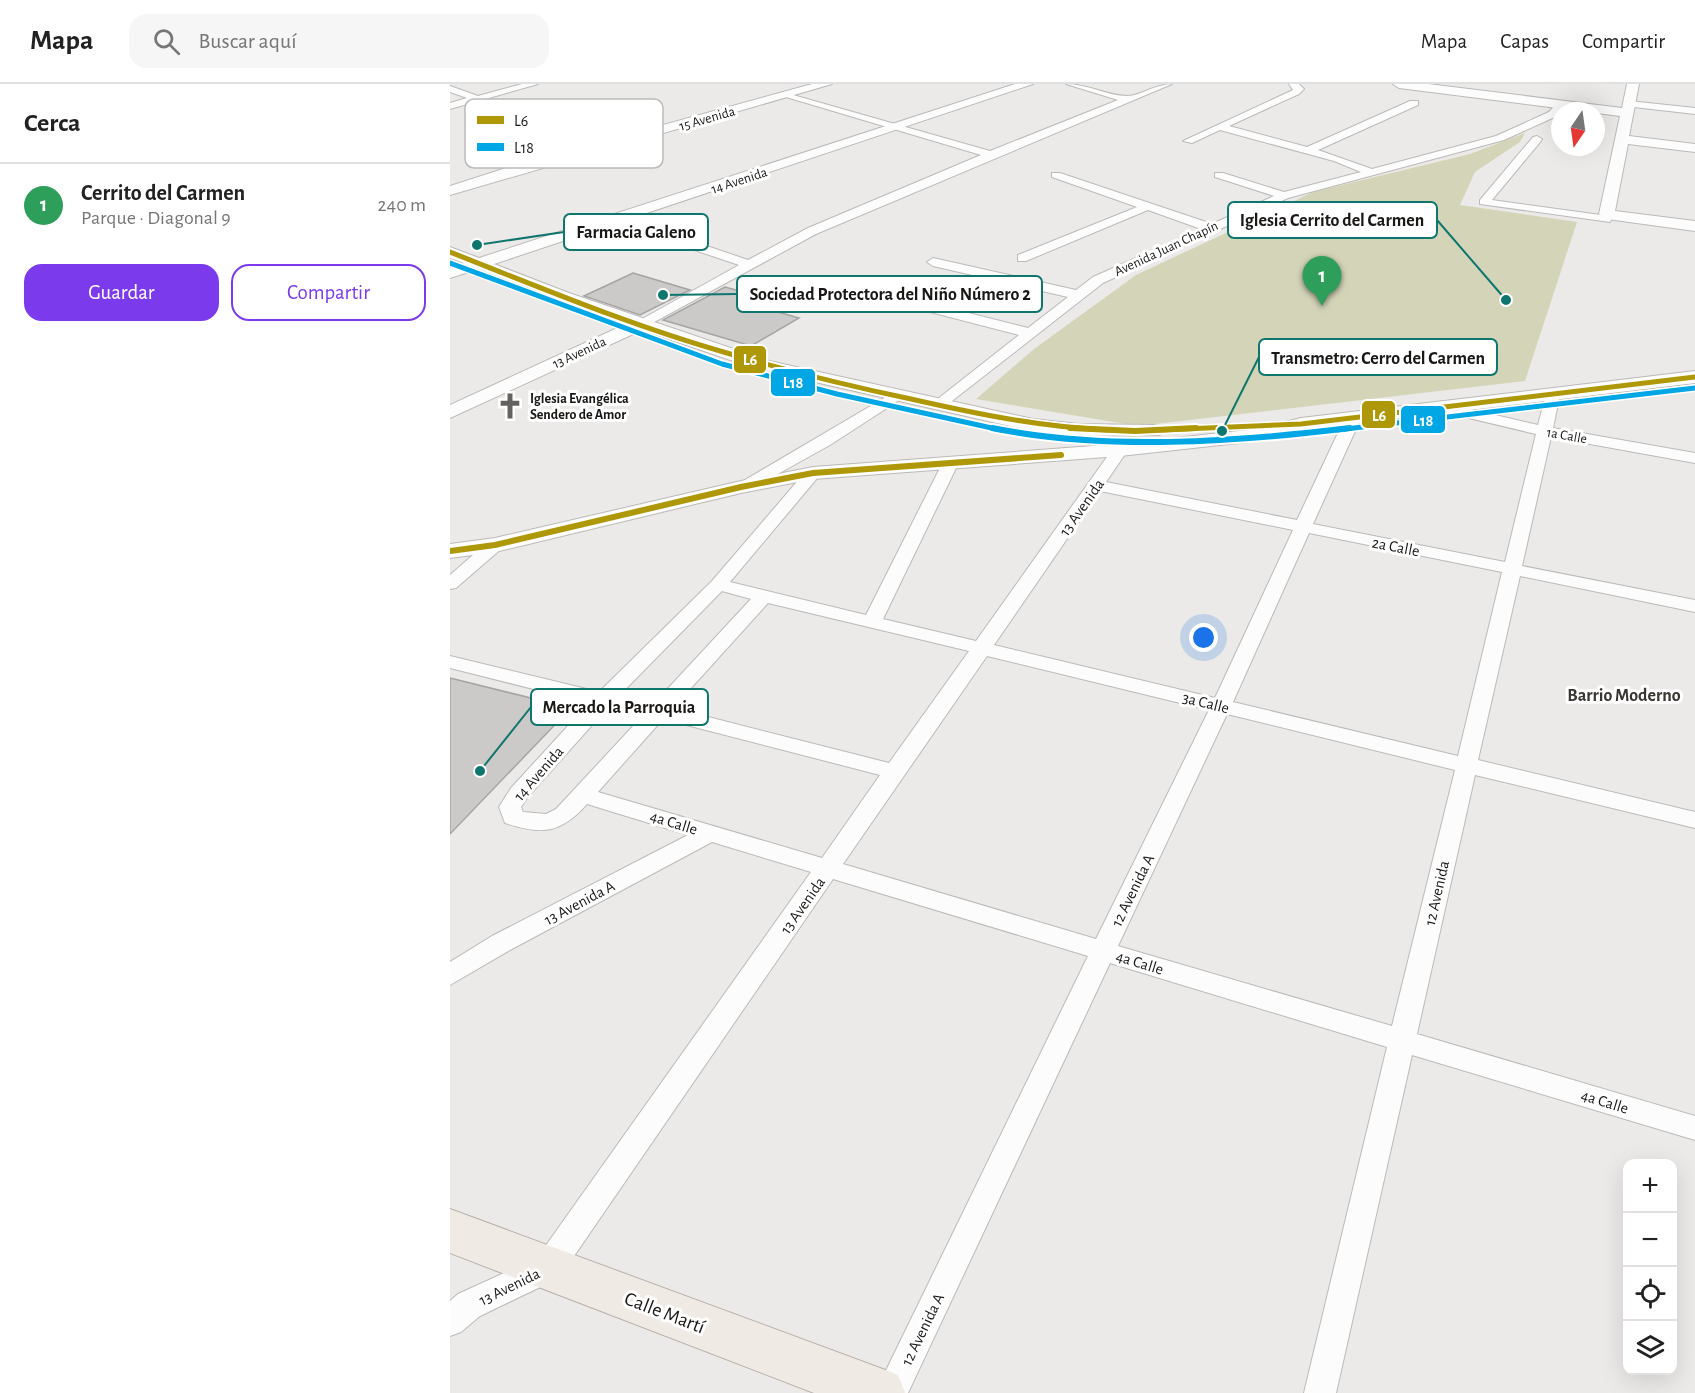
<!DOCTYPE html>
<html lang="es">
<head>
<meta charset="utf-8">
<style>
  body { margin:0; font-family:"Alegreya Sans",sans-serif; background:#f6f6f6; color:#222 }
  .controls { position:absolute; right:18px; bottom:18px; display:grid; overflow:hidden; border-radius:12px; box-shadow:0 6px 24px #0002 }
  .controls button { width:54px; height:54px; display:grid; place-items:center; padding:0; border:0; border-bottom:2px solid #e0e0e0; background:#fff; color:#222; font:30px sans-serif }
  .compass { position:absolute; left:1101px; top:18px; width:54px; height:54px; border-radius:50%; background:#fff; box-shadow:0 6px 24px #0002; rotate:193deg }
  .you { position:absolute; left:754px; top:554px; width:21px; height:21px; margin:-15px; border:4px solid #fff; border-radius:50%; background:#1a73e8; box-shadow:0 0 0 9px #1a73e833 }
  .badge { display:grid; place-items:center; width:39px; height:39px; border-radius:50%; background:#7c3aed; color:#fff; font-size:20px; font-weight:700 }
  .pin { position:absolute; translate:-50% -50px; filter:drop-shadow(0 2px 3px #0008) }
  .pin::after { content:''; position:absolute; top:32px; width:21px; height:18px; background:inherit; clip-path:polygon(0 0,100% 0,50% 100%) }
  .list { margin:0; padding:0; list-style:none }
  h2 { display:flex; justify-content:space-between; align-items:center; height:78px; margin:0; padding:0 24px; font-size:26px }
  h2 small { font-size:20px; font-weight:400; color:#767676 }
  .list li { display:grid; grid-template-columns:39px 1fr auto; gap:18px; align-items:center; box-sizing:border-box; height:84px; padding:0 24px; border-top:2px solid #e0e0e0 }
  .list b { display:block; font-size:22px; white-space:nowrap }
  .list p { margin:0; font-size:20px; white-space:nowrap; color:#767676 }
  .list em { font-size:20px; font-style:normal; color:#767676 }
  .actions { display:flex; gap:12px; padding:18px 24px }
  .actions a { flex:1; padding:14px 0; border:2px solid #7c3aed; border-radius:18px; text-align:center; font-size:21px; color:#7c3aed }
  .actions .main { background:#7c3aed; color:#fff }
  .icon { flex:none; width:33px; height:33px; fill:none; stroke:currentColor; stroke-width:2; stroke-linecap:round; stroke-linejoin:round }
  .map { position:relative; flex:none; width:1245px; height:1309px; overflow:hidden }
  header { display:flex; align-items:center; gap:36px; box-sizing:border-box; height:84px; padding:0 30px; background:#fff; border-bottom:2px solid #e0e0e0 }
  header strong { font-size:28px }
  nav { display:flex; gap:33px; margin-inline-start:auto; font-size:21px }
  .search { width:420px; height:54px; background:#f6f6f6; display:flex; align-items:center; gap:15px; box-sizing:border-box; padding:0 21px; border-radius:18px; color:#767676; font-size:22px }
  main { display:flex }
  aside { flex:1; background:#fff }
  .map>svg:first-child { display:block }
</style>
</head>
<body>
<header>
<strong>Mapa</strong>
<div class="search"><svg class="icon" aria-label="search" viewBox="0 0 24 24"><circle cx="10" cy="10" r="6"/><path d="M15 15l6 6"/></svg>Buscar aquí</div>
<nav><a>Mapa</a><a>Capas</a><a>Compartir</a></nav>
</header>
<main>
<aside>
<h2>Cerca<small></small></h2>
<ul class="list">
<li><span class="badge" style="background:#2e9e5b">1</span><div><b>Cerrito del Carmen</b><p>Parque · Diagonal 9</p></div><em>240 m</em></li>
</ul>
<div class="actions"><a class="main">Guardar</a><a>Compartir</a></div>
</aside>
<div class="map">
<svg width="1245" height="1309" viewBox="0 0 1245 1309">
  <rect width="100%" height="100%" fill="#eceae8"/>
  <path fill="#d4d5b8" d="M1075,49L1070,58L1025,88L1010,121L1127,138L1075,297L688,342L526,315L584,265L686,191L863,108L1020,70Z"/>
  <g fill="#cccac8" stroke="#a5a4a2" stroke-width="1.5">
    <path d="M183,189L240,206L190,231L134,212Z"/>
    <path d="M275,203L333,219L321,226L349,234L301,262L213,236Z"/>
    <path d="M0,594L121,624L0,750Z"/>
  </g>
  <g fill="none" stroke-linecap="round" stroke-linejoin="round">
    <g stroke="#bbbab8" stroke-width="2">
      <g id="minor">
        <path d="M72,0H88L0,25V19L17,14L0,8V2L28,12Z"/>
        <path d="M616,0C638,0 658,12 677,12C690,12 705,0 722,0L366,150L195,243H185L183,240L289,181L164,139V133H172L298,176L358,144L531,71L336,13V9L540,67L668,16Z"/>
        <path d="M839,0H849L854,5L849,10L779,42L857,63L960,17H968V21L868,66L922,85L1046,52L1099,28L1107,19L1116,21L1107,32L1054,56L838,114L653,199L493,324H483L480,321L569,251L403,208L401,205L408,201L578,244L618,213L483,182L477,178L483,174L626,206L643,193L751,145L698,126L576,177H568V171L687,123L602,93V89H610L762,140L824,112L765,93V89H773L834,108L911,88L884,77L770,46L742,59L733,57L843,6Z"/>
        <path d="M1179,17L1245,24V30L1175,22V18Z"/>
        <path d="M128,20H136L207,50L198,52L128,24Z"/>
        <path d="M1087,52L1092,55L1091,57L1042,116L1151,131L1157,126L1163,130L1160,138L1030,120V116L1083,53Z"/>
        <path d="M1103,306L1110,310L1103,344L1245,369V379L1101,353L1072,482L1245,516V528L1070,492L1028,676L1245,728V744L1025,691L967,950L1245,1032V1056L962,971L886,1309H854L937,963L660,879L458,1309H425L638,872L383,795L109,1194L30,1232L11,1248L0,1252V1217L8,1210L87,1174L361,788L262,758L60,866L0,901V878L42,852L238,751L137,720C110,750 92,751 55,739L49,723L61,704L139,619L0,584V572L149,608L262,497L357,386L363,384L371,389L369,392L280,498L416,531L492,380L500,375L508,380L433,535L526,557L664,363L670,361L678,366L656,398L847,436L895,334L903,329L911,334L863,440L1055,478L1086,350L985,326L982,323L990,318L1088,341L1096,310ZM650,407L843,446L765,614L544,561ZM859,449L1052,488L1008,672L783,618ZM272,507L301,515L106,725L96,730L73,728L71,723L77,714L160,621ZM318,519L519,567L439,679L223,624ZM537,572L759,626L646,855L393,780ZM777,630L1005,686L942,942L668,862ZM213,635L430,691L372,774L148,708Z"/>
        <path d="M446,307L451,309L454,312L451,315L380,361L297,407L291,408L283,403Z"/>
        <path d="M45,456L54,461L51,465L6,504L0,505V491L39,457Z"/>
      </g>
    </g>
    <g stroke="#bbbab8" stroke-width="2">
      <g id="tertiary">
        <path d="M362,0H382L0,111V102L56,84Z"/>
        <path d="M565,0H583L44,180L119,209L319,277L583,335L628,340L703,341L710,343L713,347L710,351L628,352L583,347L307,285L192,246L0,334V321L176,240L28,185L0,194V184L14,179L0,174V163L29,174Z"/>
        <path d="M943,0H978L1172,24L1177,0H1189L1179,52L1245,60V68L1178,60L1165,127L1245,137V147L1157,135L1149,130L1170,32L949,4Z"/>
        <path d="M1245,287V299L851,346L807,357L670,372L363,395L291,409L45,468L0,474V460L45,454L291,397L363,383L670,360L807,345L851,334Z"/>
      </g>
    </g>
    <g stroke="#b9b1aa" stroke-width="2">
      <path id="trunk" d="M0,1125L430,1284L448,1291L455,1309H364L0,1169Z"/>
    </g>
    <use href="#minor" fill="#fcfcfc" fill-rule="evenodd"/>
    <use href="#tertiary" fill="#fcfcfc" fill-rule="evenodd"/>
    <use href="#trunk" fill="#f0eae5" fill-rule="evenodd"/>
    <g stroke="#fff" stroke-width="8">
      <g id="bus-1-far1">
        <path d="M0,168C91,204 182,242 277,269C338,287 399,302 461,315C527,330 591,343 658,346"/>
        <path d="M710,346L851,340L1245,293"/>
      </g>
    </g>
    <g stroke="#fff" stroke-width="10">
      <g id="bus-1">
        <path d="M620,344L685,347L746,344"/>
        <path d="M0,467L45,461L291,403L363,389L611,371"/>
      </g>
    </g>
    <g stroke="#fff" stroke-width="8">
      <g id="bus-2-far1">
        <path d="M0,179L272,280L387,310L551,346"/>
        <path d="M887,346L1245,304"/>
      </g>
    </g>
    <g stroke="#fff" stroke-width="10">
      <path id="bus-2" d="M542,344C656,367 785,358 900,344"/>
    </g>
    <use href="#bus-1-far1" stroke="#af9808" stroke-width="5"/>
    <use href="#bus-1" stroke="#af9808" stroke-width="6"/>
    <use href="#bus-2-far1" stroke="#01a6e4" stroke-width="5"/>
    <use href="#bus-2" stroke="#01a6e4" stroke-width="6"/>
  </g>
  <defs>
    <g id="church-bare" transform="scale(2.07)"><path d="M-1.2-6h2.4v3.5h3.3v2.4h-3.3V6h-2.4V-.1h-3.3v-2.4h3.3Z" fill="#646260" stroke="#fff" stroke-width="2.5" paint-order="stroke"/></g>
  </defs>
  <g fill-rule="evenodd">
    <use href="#church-bare" x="60" y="322"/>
  </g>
  <g text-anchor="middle" stroke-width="6" stroke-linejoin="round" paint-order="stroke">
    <g font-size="14" fill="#1a1816" stroke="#fff">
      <text transform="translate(257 34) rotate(-16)" y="5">15 Avenida</text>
      <text transform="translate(289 96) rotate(-18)" y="5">14 Avenida</text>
      <text transform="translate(716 164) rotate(-25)" y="5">Avenida Juan Chapín</text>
      <text transform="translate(129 268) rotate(-25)" y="5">13 Avenida</text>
      <text transform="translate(1117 351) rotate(10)" y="5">1a Calle</text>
    </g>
    <g font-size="14" font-weight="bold" fill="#1a1816" stroke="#fff" text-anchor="start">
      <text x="80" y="319">Iglesia Evangélica<tspan x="80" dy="16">Sendero de Amor</tspan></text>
    </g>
    <g font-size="16" fill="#1a1816" stroke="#fff">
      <text transform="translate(631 423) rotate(-55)" y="6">13 Avenida</text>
      <text transform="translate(946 462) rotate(11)" y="6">2a Calle</text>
      <text transform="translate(756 618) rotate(14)" y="6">3a Calle</text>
      <text transform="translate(88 689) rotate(-49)" y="6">14 Avenida</text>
      <text transform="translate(224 738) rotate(17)" y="6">4a Calle</text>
      <text transform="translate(682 806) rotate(-64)" y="6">12 Avenida A</text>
      <text transform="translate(986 809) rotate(-77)" y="6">12 Avenida</text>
      <text transform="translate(129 818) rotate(-28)" y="6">13 Avenida A</text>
      <text transform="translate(352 821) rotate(-55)" y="6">13 Avenida</text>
      <text transform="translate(690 878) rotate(17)" y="6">4a Calle</text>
      <text transform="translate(1155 1017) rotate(17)" y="6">4a Calle</text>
      <text transform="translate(59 1202) rotate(-26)" y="6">13 Avenida</text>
      <text transform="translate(472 1245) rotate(-64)" y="6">12 Avenida A</text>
    </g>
    <g font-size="18" font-weight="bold" fill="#393632" stroke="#fff">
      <text x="1174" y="617">Barrio Moderno</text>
    </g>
    <g font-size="20" fill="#1a1816" stroke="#fff">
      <text transform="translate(215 1228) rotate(21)" y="7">Calle Martí</text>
    </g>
  </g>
  <rect x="15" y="15" width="198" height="69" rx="9" fill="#fff" stroke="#babab9" stroke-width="1.5"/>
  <rect x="27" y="32" width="27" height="8" fill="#af9808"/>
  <rect x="27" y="59" width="27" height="8" fill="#01a6e4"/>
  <g font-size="16" fill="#1a1816">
    <text x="64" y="42">L6</text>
    <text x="64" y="69">L18</text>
  </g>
  <path fill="none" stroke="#0f766e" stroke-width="2" d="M1056 216L987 136M27 161L114 148M213 211L287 210M772 347L809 273M30 687L81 623"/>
  <g fill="#0f766e" stroke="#fff" stroke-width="2">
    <circle cx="1056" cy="216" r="6"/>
    <circle cx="27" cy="161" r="6"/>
    <circle cx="213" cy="211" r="6"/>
    <circle cx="772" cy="347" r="6"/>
    <circle cx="30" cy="687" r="6"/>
  </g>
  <g fill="#fff" stroke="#0f766e" stroke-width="2">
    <rect x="778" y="118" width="209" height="36" rx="6"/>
    <rect x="114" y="130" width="144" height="36" rx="6"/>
    <rect x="287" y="192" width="305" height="36" rx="6"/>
    <rect x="809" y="255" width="238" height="36" rx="6"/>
    <rect x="81" y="605" width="177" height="36" rx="6"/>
  </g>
  <g font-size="18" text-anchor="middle" font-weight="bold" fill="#1a1816">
    <text x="882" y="142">Iglesia Cerrito del Carmen</text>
    <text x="186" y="154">Farmacia Galeno</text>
    <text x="440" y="216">Sociedad Protectora del Niño Número 2</text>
    <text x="928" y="280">Transmetro: Cerro del Carmen</text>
    <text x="169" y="629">Mercado la Parroquia</text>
  </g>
  <g stroke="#fff" stroke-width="2">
    <rect x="283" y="261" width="34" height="29" rx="6" fill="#af9808"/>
    <rect x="320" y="284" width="46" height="29" rx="6" fill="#01a6e4"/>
    <rect x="911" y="316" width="35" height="29" rx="6" fill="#af9808"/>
    <rect x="950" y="321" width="46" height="29" rx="6" fill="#01a6e4"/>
  </g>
  <g font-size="16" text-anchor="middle" font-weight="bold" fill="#fff">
    <text x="300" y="281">L6</text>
    <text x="343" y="304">L18</text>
    <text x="929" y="337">L6</text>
    <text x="973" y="342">L18</text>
  </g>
</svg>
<div class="controls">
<button>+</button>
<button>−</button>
<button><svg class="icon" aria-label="locate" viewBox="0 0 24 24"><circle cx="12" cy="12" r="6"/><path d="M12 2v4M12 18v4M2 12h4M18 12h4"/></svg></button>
<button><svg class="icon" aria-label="layers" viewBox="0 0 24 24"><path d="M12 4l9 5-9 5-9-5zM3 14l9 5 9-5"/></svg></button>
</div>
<svg class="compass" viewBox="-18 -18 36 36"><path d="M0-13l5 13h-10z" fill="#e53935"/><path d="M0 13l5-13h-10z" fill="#767676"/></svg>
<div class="you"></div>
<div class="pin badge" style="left:872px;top:222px;background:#2e9e5b">1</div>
</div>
</main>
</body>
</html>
